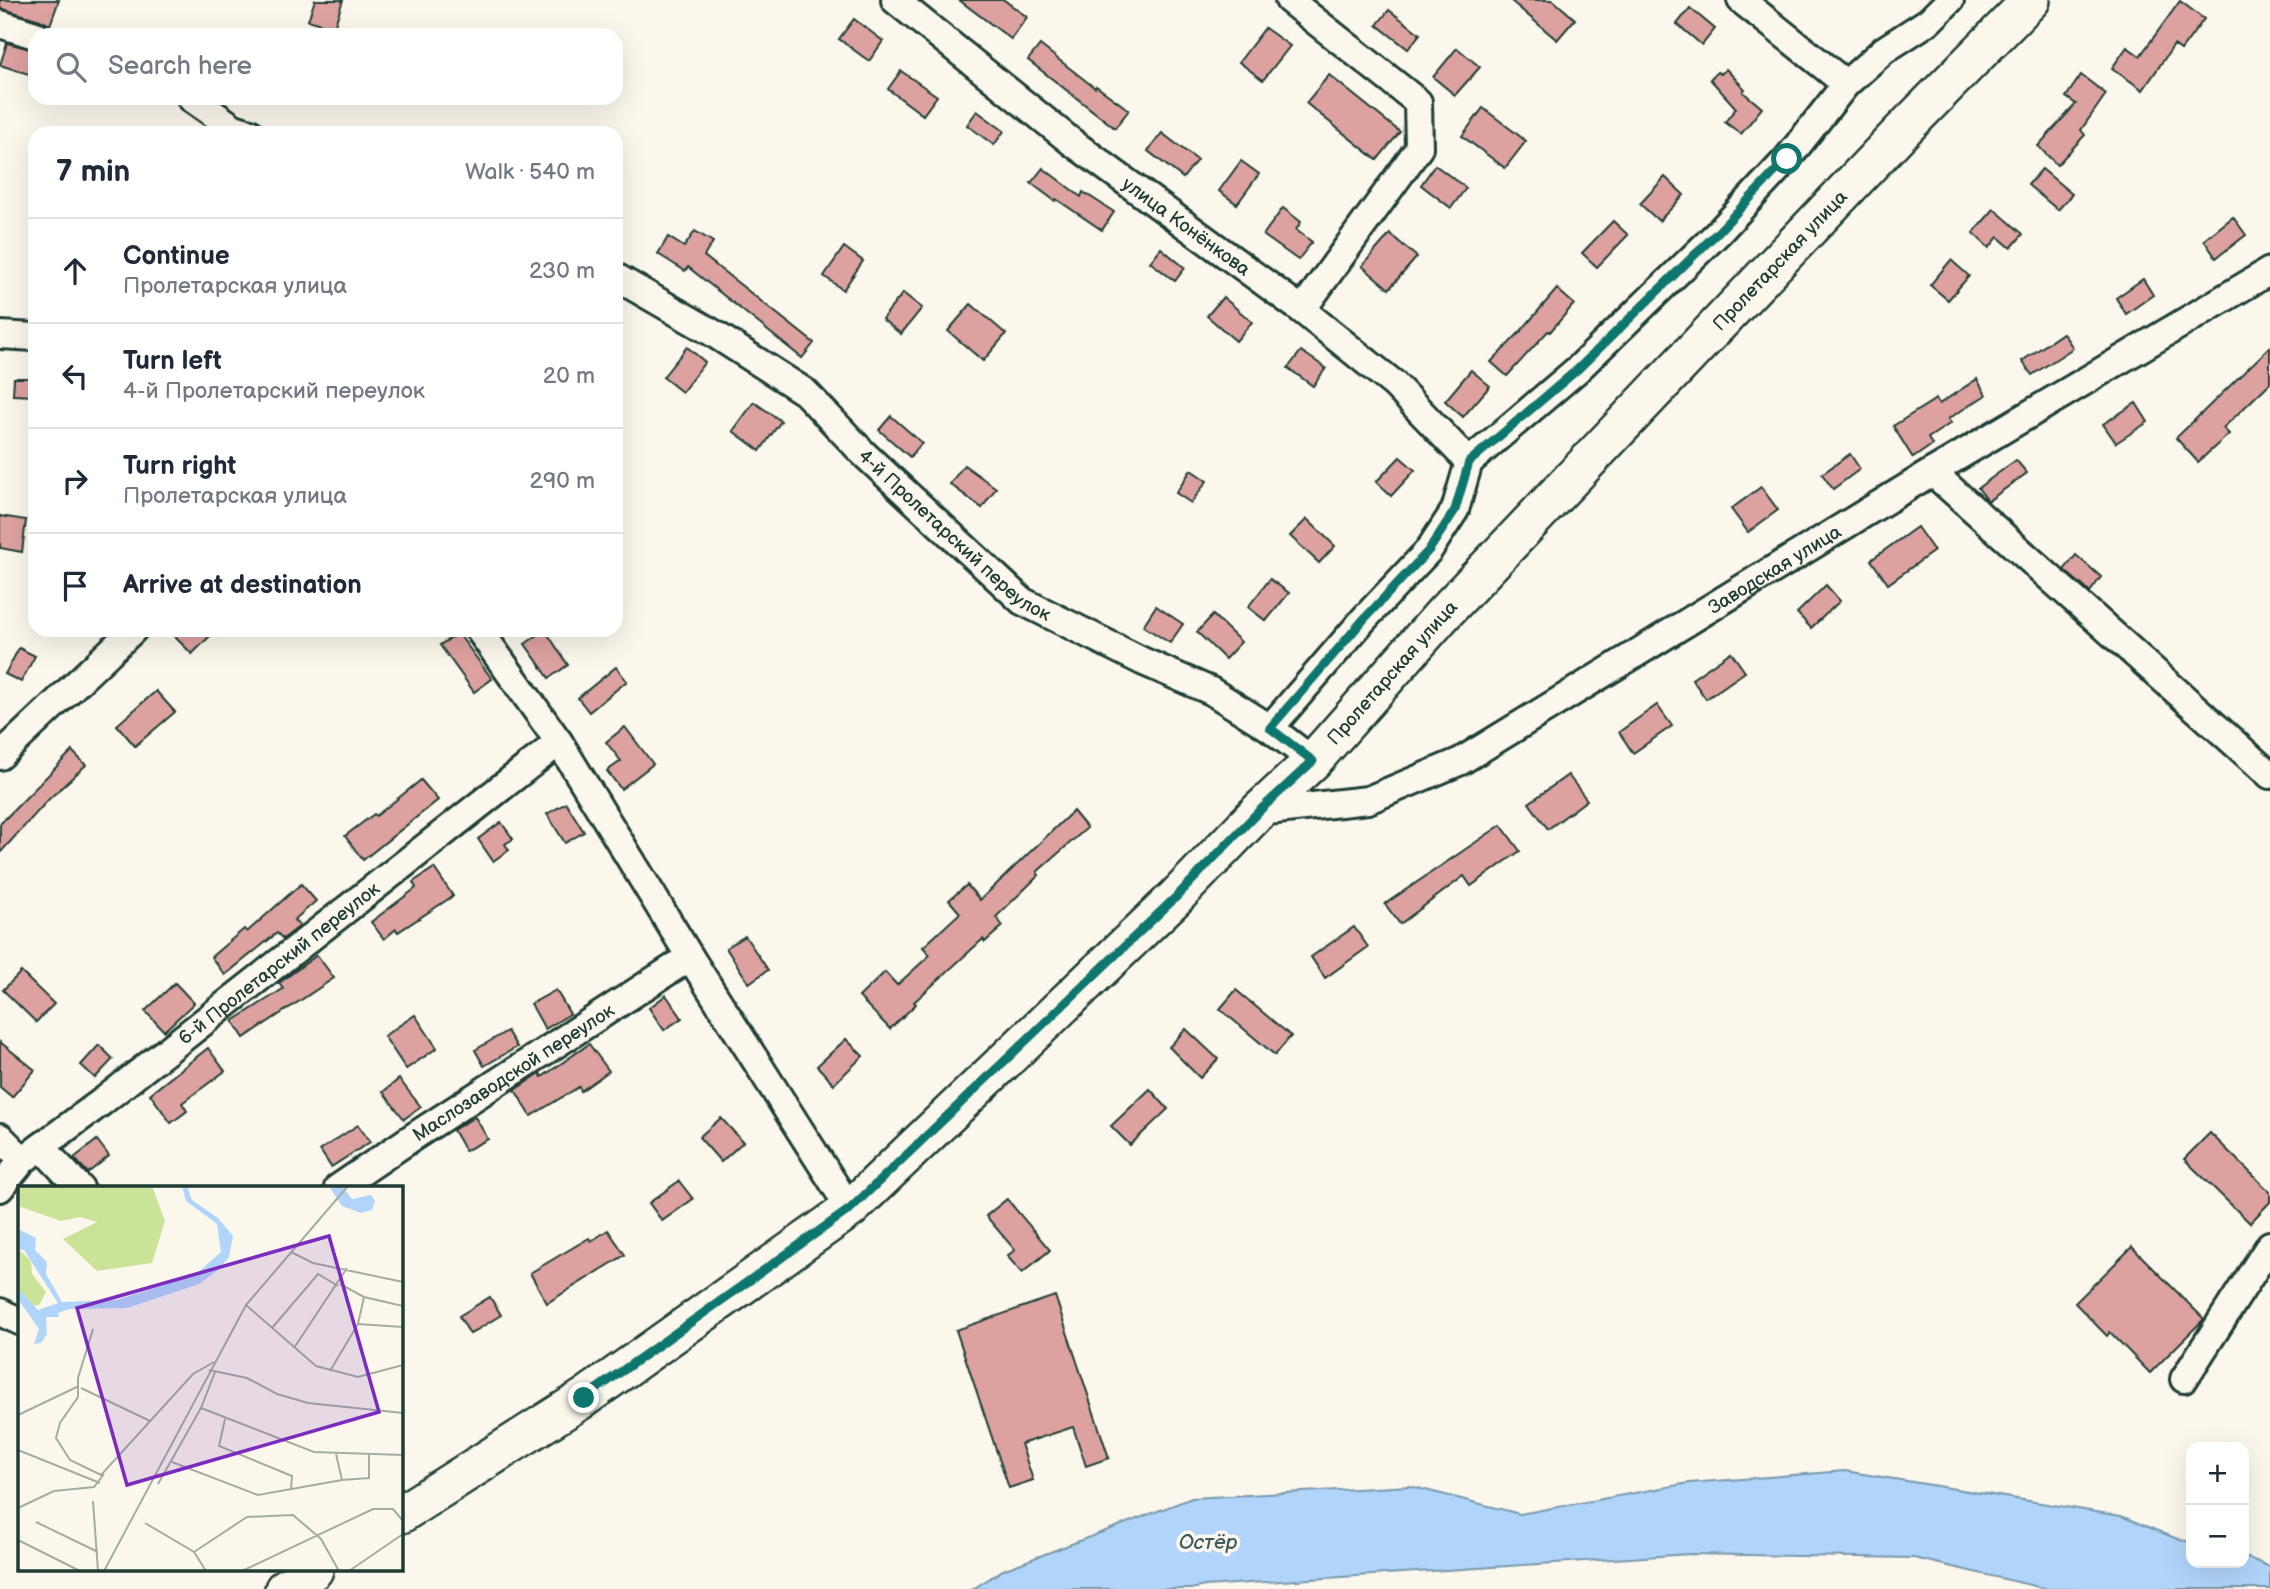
<!DOCTYPE html>
<html lang="en">
<head>
<meta charset="utf-8">
<style>
  body { margin:0; font-family:"Balsamiq Sans",sans-serif; background:#f2f2f3; color:#1f2937 }
  .controls { position:absolute; right:21px; bottom:21px; display:grid; overflow:hidden; border-radius:14px; box-shadow:0 7px 28px #0002 }
  .controls button { width:63px; height:63px; display:grid; place-items:center; padding:0; border:0; border-bottom:2px solid #e0e1e3; background:#fff; color:#1f2937; font:35px sans-serif }
  .stop { position:absolute; width:21px; height:21px; margin:-16px; border:5px solid #0f766e; border-radius:50%; background:#fff }
  .stop.end { background:#0f766e; border-color:#fff; box-shadow:0 2px 7px #0008 }
  .list { margin:0; padding:0; list-style:none }
  h2 { display:flex; justify-content:space-between; align-items:center; height:91px; margin:0; padding:0 28px; font-size:30px }
  h2 small { font-size:23px; font-weight:400; color:#747a83 }
  .list li { display:grid; grid-template-columns:46px 1fr auto; gap:21px; align-items:center; box-sizing:border-box; height:105px; padding:0 28px; border-top:2px solid #e0e1e3 }
  .list b { display:block; font-size:26px; white-space:nowrap }
  .list p { margin:0; font-size:23px; white-space:nowrap; color:#747a83 }
  .list em { font-size:23px; font-style:normal; color:#747a83 }
  .icon { flex:none; width:38px; height:38px; fill:none; stroke:currentColor; stroke-width:2; stroke-linecap:round; stroke-linejoin:round }
  .map { position:relative; flex:none; width:2270px; height:1589px; overflow:hidden }
  .search { position:absolute; background:#fff; box-shadow:0 7px 28px #0002; left:28px; top:28px; width:595px; height:77px; display:flex; align-items:center; gap:18px; box-sizing:border-box; padding:0 24px; border-radius:21px; color:#747a83; font-size:26px }
  .panel { position:absolute; background:#fff; box-shadow:0 7px 28px #0002; left:28px; top:126px; width:595px; height:511px; border-radius:21px }
  .map>svg:first-child { display:block }
</style>
</head>
<body>
<div class="map">
<svg width="2270" height="1589" viewBox="0 0 2270 1589">
  <rect width="100%" height="100%" fill="#fbf7ec"/>
  <filter id="ink" filterUnits="userSpaceOnUse"><feTurbulence type="fractalNoise" baseFrequency=".0143" numOctaves="2"/><feDisplacementMap in="SourceGraphic" scale="14" xChannelSelector="R" yChannelSelector="G"/><feConvolveMatrix kernelMatrix="1 2 1 2 8 2 1 2 1" color-interpolation-filters="sRGB"/></filter>
  <g filter="url(#ink)">
    <path fill="#b1d5fa" stroke="#7798ab" stroke-width="2" d="M1845,1471L2121,1516L2175,1538L2191,1542V1563H2244V1556L2270,1567V1589H2047L1914,1558L1690,1554L1205,1586L1191,1589H973L1003,1570L1192,1498L1410,1486L1520,1514L1689,1483Z"/>
    <g fill="#dda2a0" stroke="#1f3d34" stroke-width="2">
      <path d="M0,0H59L50,25L40,20L0,8Z"/>
      <path d="M315,0H343L334,28L308,20Z"/>
      <path d="M959,0H1004L1027,17L1011,39Z"/>
      <path d="M1510,0H1553L1575,19L1557,40Z"/>
      <path d="M2180,1L2204,19L2181,50L2174,45L2143,90L2112,68L2127,47L2140,56Z"/>
      <path d="M1690,8L1715,29L1702,45L1677,24Z"/>
      <path d="M1389,10L1420,34L1408,49L1377,25Z"/>
      <path d="M854,19L883,41L869,61L839,39Z"/>
      <path d="M1265,28L1290,46L1263,80L1239,62Z"/>
      <path d="M7,43L35,50V76L0,65Z"/>
      <path d="M1040,45L1095,88L1096,86L1129,110L1115,128L1028,60Z"/>
      <path d="M1457,48L1480,67L1455,95L1433,77Z"/>
      <path d="M1726,69L1745,89L1743,92L1762,108L1741,134L1725,122L1736,108L1710,79L1717,72L1721,74Z"/>
      <path d="M901,71L937,96L923,115L888,89Z"/>
      <path d="M1329,75L1400,132L1377,160L1306,103Z"/>
      <path d="M2081,75L2106,94L2081,130L2085,135L2057,165L2038,146L2076,104L2066,97Z"/>
      <path d="M1483,108L1526,141L1505,168L1462,136Z"/>
      <path d="M977,111L1004,131L994,145L967,125Z"/>
      <path d="M1162,133L1197,160L1183,178L1148,151Z"/>
      <path d="M1241,161L1259,174L1237,204L1219,191Z"/>
      <path d="M1435,165L1466,188L1451,208L1421,185Z"/>
      <path d="M1043,168L1081,197L1083,192L1114,212L1102,230L1056,199L1055,201L1031,183Z"/>
      <path d="M2042,169L2072,194L2058,210L2028,185Z"/>
      <path d="M1665,177L1684,195L1659,221L1640,204Z"/>
      <path d="M1283,208L1301,222L1296,230L1312,242L1298,260L1263,235Z"/>
      <path d="M1994,209L2023,234L2011,248L1998,237L1989,248L1973,233Z"/>
      <path d="M2233,217L2246,235L2216,258L2204,240Z"/>
      <path d="M1613,221L1628,235L1597,267L1582,253Z"/>
      <path d="M695,231L713,242L704,256L814,343L802,358L688,267L685,271L658,254L668,237L684,247Z"/>
      <path d="M1390,234L1417,257L1389,289L1362,266Z"/>
      <path d="M844,247L863,261L843,290L824,276Z"/>
      <path d="M1161,248L1185,268L1175,281L1150,262Z"/>
      <path d="M1951,260L1969,276L1948,300L1930,285Z"/>
      <path d="M2143,279L2153,295L2126,314L2116,298Z"/>
      <path d="M1557,289L1574,304L1550,332L1548,331L1507,376L1491,362L1521,331Z"/>
      <path d="M903,293L922,308L901,334L882,319Z"/>
      <path d="M1223,297L1252,322L1236,341L1207,316Z"/>
      <path d="M971,304L1006,334L983,361L948,331Z"/>
      <path d="M2063,333L2073,348L2032,375L2022,361Z"/>
      <path d="M687,347L705,362L682,392L663,377Z"/>
      <path d="M2270,347V383L2223,428L2229,434L2198,462L2176,438Z"/>
      <path d="M1301,351L1326,368L1313,386L1288,368Z"/>
      <path d="M1471,370L1490,386L1463,417L1445,401Z"/>
      <path d="M14,378H35V396L13,395Z"/>
      <path d="M1977,379L1986,395L1948,419L1951,423L1928,438L1932,445L1913,458L1893,426L1936,399L1939,404Z"/>
      <path d="M754,402L781,421L760,451L733,431Z"/>
      <path d="M2136,403L2148,422L2116,443L2103,424Z"/>
      <path d="M891,416L922,443L910,457L879,430Z"/>
      <path d="M1850,454L1860,469L1833,489L1822,474Z"/>
      <path d="M1400,457L1415,470L1391,496L1376,482Z"/>
      <path d="M2016,460L2027,473L1988,501L1978,488Z"/>
      <path d="M964,465L996,488L982,508L950,484Z"/>
      <path d="M1191,470L1207,481L1191,503L1176,493Z"/>
      <path d="M1761,487L1778,510L1748,532L1731,509Z"/>
      <path d="M0,516L26,520L22,552L0,548Z"/>
      <path d="M1307,519L1335,546L1319,563L1290,536Z"/>
      <path d="M1917,527L1934,551L1888,584L1871,560Z"/>
      <path d="M2076,555L2101,577L2090,592L2064,570Z"/>
      <path d="M1270,579L1289,593L1266,621L1248,607Z"/>
      <path d="M1826,585L1840,601L1811,628L1797,613Z"/>
      <path d="M1156,606L1183,624L1170,643L1143,626Z"/>
      <path d="M1213,615L1241,642L1225,659L1197,632Z"/>
      <path d="M168,630H216L192,654Z"/>
      <path d="M545,630L568,665L549,678L525,644Z"/>
      <path d="M458,633L492,679L474,692L440,645Z"/>
      <path d="M19,648L35,656L21,682L5,674Z"/>
      <path d="M1731,652L1745,672L1706,699L1692,679Z"/>
      <path d="M616,667L627,681L589,712L578,698Z"/>
      <path d="M156,691L175,712L135,746L117,725Z"/>
      <path d="M1657,705L1672,726L1633,753L1619,732Z"/>
      <path d="M625,727L653,764L621,789L607,771L621,761L606,742Z"/>
      <path d="M72,751L86,765L49,799L0,853V824Z"/>
      <path d="M1568,775L1587,800L1548,829L1529,803Z"/>
      <path d="M421,780L438,800L363,860L345,836L374,814L376,816Z"/>
      <path d="M566,803L584,832L565,843L547,814Z"/>
      <path d="M1073,811L1087,828L1037,872L1039,875L996,917L1003,926L985,942L983,939L914,1002L916,1004L890,1029L859,997L885,972L897,985L930,955L923,947L960,913L949,900L967,885L980,900Z"/>
      <path d="M501,822L513,839L505,844L509,850L493,861L478,839Z"/>
      <path d="M1501,825L1520,851L1471,886L1464,876L1400,924L1385,904Z"/>
      <path d="M434,868L453,896L398,932L396,929L384,939L371,922L416,888L413,882Z"/>
      <path d="M301,884L316,901L294,920L300,926L283,939L277,933L225,975L211,957L244,929L247,932Z"/>
      <path d="M1354,927L1368,947L1325,978L1311,957Z"/>
      <path d="M745,936L768,970L749,983L726,948Z"/>
      <path d="M317,955L334,978L244,1038L233,1021L283,989L279,983Z"/>
      <path d="M21,972L54,1004L36,1022L3,990Z"/>
      <path d="M175,983L194,1003L164,1031L145,1011Z"/>
      <path d="M556,990L570,1014L545,1029L531,1004Z"/>
      <path d="M1236,990L1291,1036L1275,1055L1220,1009Z"/>
      <path d="M666,995L682,1018L664,1030L649,1008Z"/>
      <path d="M415,1015L437,1048L406,1069L384,1036Z"/>
      <path d="M1186,1029L1218,1059L1200,1078L1169,1047Z"/>
      <path d="M507,1031L517,1047L484,1066L475,1050Z"/>
      <path d="M846,1039L863,1056L834,1084L817,1066Z"/>
      <path d="M0,1042L35,1070L12,1097L0,1087Z"/>
      <path d="M589,1044L609,1071L581,1091L579,1087L531,1116L515,1090L540,1073L542,1077Z"/>
      <path d="M99,1045L113,1059L95,1078L81,1065Z"/>
      <path d="M208,1048L225,1071L182,1103L187,1111L171,1123L150,1094Z"/>
      <path d="M399,1079L421,1107L404,1119L383,1092Z"/>
      <path d="M1150,1089L1168,1109L1130,1145L1111,1126Z"/>
      <path d="M475,1117L488,1139L465,1151L453,1130Z"/>
      <path d="M721,1118L743,1142L721,1162L699,1137Z"/>
      <path d="M358,1125L370,1142L331,1167L320,1150Z"/>
      <path d="M2210,1133L2270,1192V1202L2250,1223L2184,1159Z"/>
      <path d="M97,1140L109,1156L88,1173L74,1158Z"/>
      <path d="M679,1181L693,1199L662,1221L649,1203Z"/>
      <path d="M1007,1199L1050,1250L1022,1273L1007,1256L1015,1250L986,1216Z"/>
      <path d="M608,1230L625,1255L547,1303L530,1273L589,1238L591,1241Z"/>
      <path d="M2132,1247L2204,1319L2150,1373L2110,1332L2107,1336L2075,1303Z"/>
      <path d="M1055,1296L1109,1458L1086,1466L1073,1427L1021,1444L1033,1480L1009,1488L956,1330Z"/>
      <path d="M490,1297L501,1315L470,1334L459,1316Z"/>
    </g>
    <g fill="none" stroke-linecap="round" stroke-linejoin="round">
      <g stroke="#1f3d34" stroke-width="32">
        <g id="street">
          <path id="s1" d="M895,0L1073,143L1302,310L1394,384L1469,462"/>
          <path d="M1289,0L1418,102L1419,148L1302,310"/>
          <path d="M1741,0L1846,84"/>
          <path d="M0,24L35,35"/>
          <path d="M191,98L234,128L250,133"/>
          <path id="s2" d="M616,277L713,333L805,392L864,454L1022,601L1142,661L1211,691L1270,728L1313,761"/>
          <path d="M0,335L35,337"/>
          <path d="M1932,472L2270,775"/>
          <path d="M479,630L559,742L690,957L850,1209"/>
          <path d="M1270,728L1364,619L1429,550L1455,510L1469,462L1578,369L1719,232L1787,159L1846,84L1884,50L1929,21L1950,0"/>
          <path d="M0,756L133,630"/>
          <path id="s3" d="M1258,812L1368,800L1461,761L1932,472L2270,271"/>
          <path d="M0,1137L23,1160"/>
          <path d="M41,1147L80,1188"/>
          <path id="s4" d="M0,1188L23,1160L103,1101L559,742"/>
          <path id="s5" d="M338,1188L413,1137L690,957"/>
          <path d="M0,1312L19,1321"/>
          <path d="M2184,1379L2270,1245"/>
        </g>
      </g>
      <g stroke="#1f3d34" stroke-width="42">
        <g id="secondary">
          <path id="s6" d="M401,1514L584,1398L850,1209L1175,898L1258,812L1313,761L1444,613L1900,133L2031,0"/>
          <path d="M284,1589L314,1570"/>
        </g>
      </g>
      <use href="#street" stroke="#fbf7ec" stroke-width="26"/>
      <use href="#secondary" stroke="#fbf7ec" stroke-width="37"/>
    </g>
  </g>
  <g fill="none" stroke-linecap="round" stroke-linejoin="round" filter="url(#ink)">
    <path stroke="#0f766e" stroke-width="9" d="M584,1398L850,1209L1175,898L1258,812L1313,761L1270,728L1364,619L1429,550L1455,510L1469,462L1578,369L1718,232L1787,159"/>
  </g>
  <g text-anchor="middle" stroke-width="7" stroke-linejoin="round" paint-order="stroke">
    <g font-size="19" fill="#1f3d34" stroke="#fbf7ec">
      <text dy="7" stroke="none"><textPath href="#s1" startOffset="369">улица Конёнкова</textPath></text>
      <text dy="7" stroke="none"><textPath href="#s6" startOffset="1872">Пролетарская улица</textPath></text>
      <text dy="7" stroke="none"><textPath href="#s2" startOffset="429">4-й Пролетарский переулок</textPath></text>
      <text dy="7" stroke="none"><textPath href="#s3" startOffset="579">Заводская улица</textPath></text>
      <text dy="7" stroke="none"><textPath href="#s6" startOffset="1306">Пролетарская улица</textPath></text>
      <text dy="7" stroke="none"><textPath href="#s4" startOffset="359">6-й Пролетарский переулок</textPath></text>
      <text dy="7" stroke="none"><textPath href="#s5" startOffset="210">Маслозаводской переулок</textPath></text>
    </g>
    <g font-size="21" font-style="italic" fill="#3c5b5c" stroke="#fbf7ec">
      <text x="1208" y="1549">Остёр</text>
    </g>
  </g>
  <g transform="translate(18 1186)">
    <rect width="385" height="385" fill="#fbf7ec"/>
    <path d="M0,0H134L147,35L134,77L79,85L45,53L79,36L62,31L43,35L0,20ZM0,63L13,75L14,88L28,106L21,119L16,120L0,102Z" fill="#cbe399"/>
    <path d="M164,0H169L174,14L200,32L215,50L211,71L200,84L181,98L109,122L51,123L40,127L41,131H28L29,148L23,157L16,158L21,143L0,113V102L20,124L40,117L6,64L0,63V43L18,52L17,64L29,76L28,88L44,116L99,114L177,89L203,66L199,38L168,15ZM324,0L334,13L353,9L357,15L354,24L343,27L324,20L312,2Z" fill="#b1d5fa"/>
    <path fill="none" stroke="#a3ada2" stroke-width="2" d="M273,66L295,77L385,96M322,98L346,111L385,120M228,119L298,180L340,191L385,179M340,138L385,141M254,142L300,88L320,100M75,143L60,192V211L42,237L38,252L52,274L83,289L175,188L196,176M276,162L329,82M191,184L229,192L259,208L290,217L385,227M312,185L340,138L346,111M63,202L132,235M183,222L296,266L385,269M0,229L61,200M207,233L201,260L274,290L273,304M0,264L82,297M318,268L324,294L351,292V268M154,276L240,309L324,294M140,298L183,222L197,186M75,315L80,385M0,322L36,305L76,301L86,288M18,336L80,366M127,337L176,366L188,385M0,354L62,385M176,366L229,331L275,329L303,353L321,385M86,385L228,119L330,0M224,385L355,323H375L385,335M331,385L385,348"/>
    <path fill="#7b2cbf" fill-opacity="0.15" stroke="#7b2cbf" stroke-width="3.5" d="M311,50L361,226L109,299L59,122Z"/>
    <rect width="385" height="385" fill="none" stroke="#1f3d34" stroke-width="3.5"/>
  </g>
</svg>
<div class="controls">
<button>+</button>
<button>−</button>
</div>
<div class="stop" style="left:1787px;top:159px"></div>
<div class="stop end" style="left:584px;top:1398px"></div>
<div class="search"><svg class="icon" aria-label="search" viewBox="0 0 24 24"><circle cx="10" cy="10" r="6"/><path d="M15 15l6 6"/></svg>Search here</div>
<section class="panel">
<h2>7 min<small>Walk · 540 m</small></h2>
<ul class="list">
<li><svg class="icon" aria-label="ahead" viewBox="0 0 24 24"><path d="M12 20V5M6 11l6-6 6 6"/></svg><div><b>Continue</b><p>Пролетарская улица</p></div><em>230 m</em></li>
<li><svg class="icon" aria-label="left" viewBox="0 0 24 24"><path d="M17 20v-9H6M10 6l-5 5 5 5"/></svg><div><b>Turn left</b><p>4-й Пролетарский переулок</p></div><em>20 m</em></li>
<li><svg class="icon" aria-label="right" viewBox="0 0 24 24"><path d="M7 20v-9h11M14 6l5 5-5 5"/></svg><div><b>Turn right</b><p>Пролетарская улица</p></div><em>290 m</em></li>
<li><svg class="icon" aria-label="arrive" viewBox="0 0 24 24"><path d="M6 21V4h12l-3 4 3 4H6"/></svg><div><b>Arrive at destination</b></div></li>
</ul>
</section>
</div>
</body>
</html>
